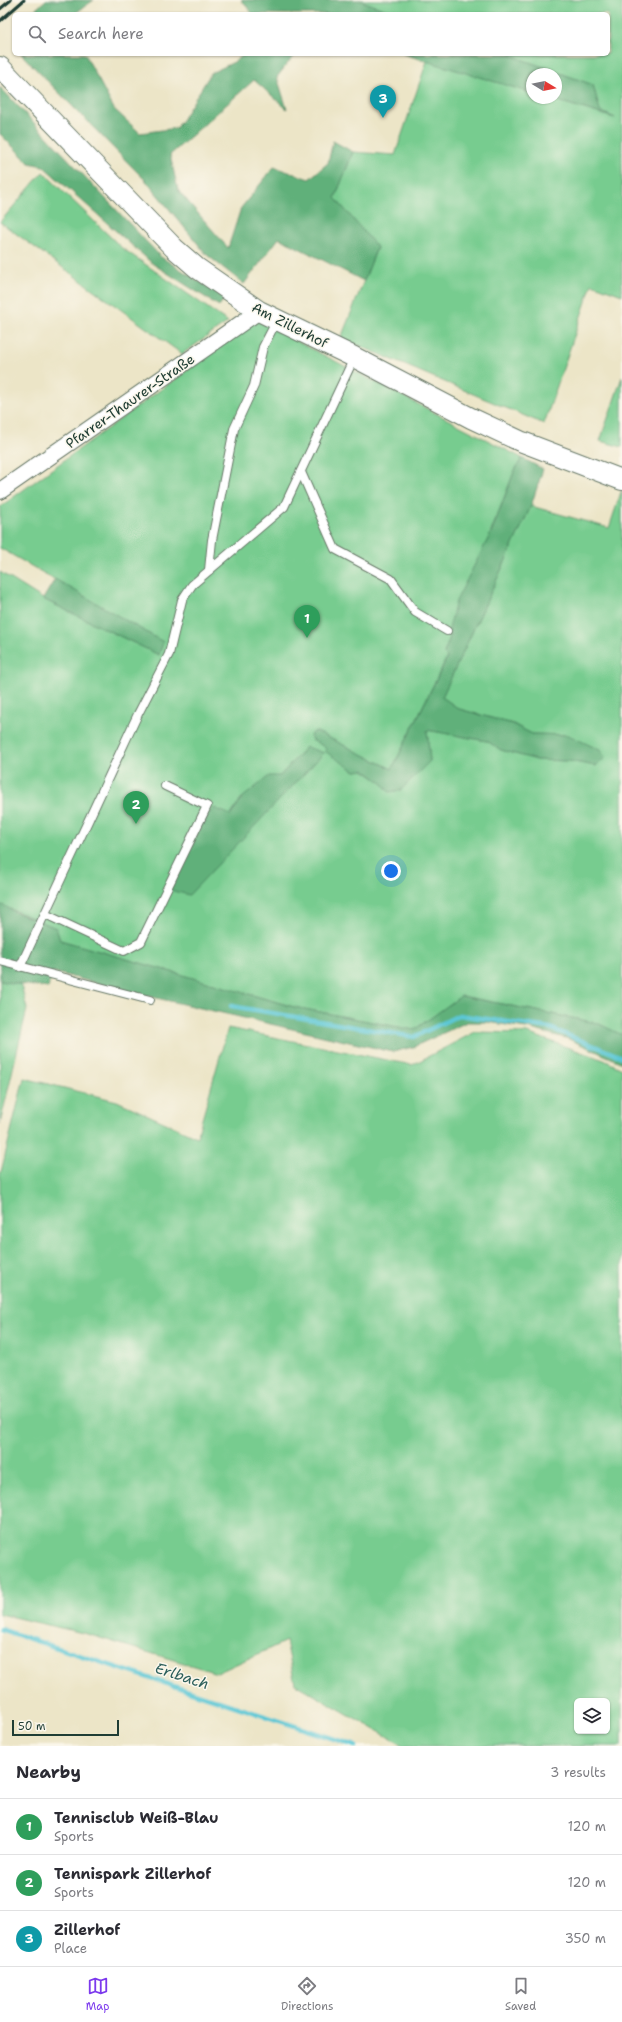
<!DOCTYPE html>
<html lang="en">
<head>
<meta charset="utf-8">
<style>
  body { margin:0; font-family:"Shantell Sans",sans-serif; background:#f7f7f7; color:#2b2b33 }
  .controls { position:absolute; right:12px; bottom:12px; display:grid; overflow:hidden; border-radius:6px; box-shadow:0 1px 3px #0004 }
  .controls button { width:36px; height:36px; display:grid; place-items:center; padding:0; border:0; border-bottom:1px solid #e1e1e2; background:#fff; color:#2b2b33; font:20px sans-serif }
  .compass { position:absolute; left:526px; top:68px; width:36px; height:36px; border-radius:50%; background:#fff; box-shadow:0 1px 3px #0004; rotate:100deg }
  .scale { position:absolute; left:12px; bottom:10px; width:107px; box-sizing:border-box; padding-left:4px; border:2px solid #1f3d34; border-top:0; font-size:11px; line-height:14px; white-space:nowrap; color:#1f3d34; -webkit-text-stroke:3px #fbf7ec; paint-order:stroke }
  .you { position:absolute; left:391px; top:871px; width:14px; height:14px; margin:-10px; border:3px solid #fff; border-radius:50%; background:#1a73e8; box-shadow:0 0 0 6px #1a73e833 }
  .badge { display:grid; place-items:center; width:26px; height:26px; border-radius:50%; background:#7c3aed; color:#fff; font-size:13px; font-weight:700 }
  .pin { position:absolute; translate:-50% -33px; filter:drop-shadow(0 1px 2px #0008) }
  .pin::after { content:''; position:absolute; top:21px; width:14px; height:12px; background:inherit; clip-path:polygon(0 0,100% 0,50% 100%) }
  .list { margin:0; padding:0; list-style:none }
  h2 { display:flex; justify-content:space-between; align-items:center; height:52px; margin:0; padding:0 16px; font-size:17px }
  h2 small { font-size:13px; font-weight:400; color:#7c7c81 }
  .list li { display:grid; grid-template-columns:26px 1fr auto; gap:12px; align-items:center; box-sizing:border-box; height:56px; padding:0 16px; border-top:1px solid #e1e1e2 }
  .list b { display:block; font-size:15px; white-space:nowrap }
  .list p { margin:0; font-size:13px; white-space:nowrap; color:#7c7c81 }
  .list em { font-size:13px; font-style:normal; color:#7c7c81 }
  .icon { flex:none; width:22px; height:22px; fill:none; stroke:currentColor; stroke-width:2; stroke-linecap:round; stroke-linejoin:round }
  .map { position:relative; flex:none; width:622px; height:1746px; overflow:hidden }
  .search { position:absolute; background:#fff; box-shadow:0 1px 3px #0004; left:12px; right:12px; top:12px; height:44px; display:flex; align-items:center; gap:10px; box-sizing:border-box; padding:0 14px; border-radius:6px; color:#7c7c81; font-size:15px }
  .sheet { height:220px; background:#fff }
  nav { display:flex; justify-content:space-around; align-items:center; box-sizing:border-box; height:56px; border-top:1px solid #e1e1e2; background:#fff; font-size:11px; color:#7c7c81 }
  nav a { display:grid; justify-items:center; gap:2px }
  nav .on { color:#7c3aed }
  .map>svg:first-child { display:block }
</style>
</head>
<body>
<div class="map">
<svg width="622" height="1746" viewBox="0 0 622 1746">
  <rect width="100%" height="100%" fill="#fbf7ec"/>
  <filter id="ink" filterUnits="userSpaceOnUse"><feTurbulence type="fractalNoise" baseFrequency=".025" numOctaves="2"/><feDisplacementMap in="SourceGraphic" scale="8" xChannelSelector="R" yChannelSelector="G"/><feConvolveMatrix kernelMatrix="1 2 1 2 8 2 1 2 1" color-interpolation-filters="sRGB"/></filter>
  <filter id="wash" filterUnits="userSpaceOnUse"><feTurbulence type="fractalNoise" baseFrequency=".012" numOctaves="4" result="noise"/><feDisplacementMap in="SourceGraphic" scale="16" xChannelSelector="R" yChannelSelector="G"/><feGaussianBlur stdDeviation="0.9" result="paint"/><feColorMatrix in="noise" values="0 0 0 0 0 0 0 0 0 0 0 0 0 0 0 0 0 1.4 0 .05"/><feComposite in="paint" operator="in"/></filter>
  <g filter="url(#wash)">
    <rect width="100%" height="100%" fill="#ece5c7"/>
    <g fill="#77cc8f" stroke="#4b8462" fill-rule="evenodd">
      <path d="M359,0H622V295L592,284L544,424L341,338L377,248L335,198L353,152L395,155L427,61L532,93V98H548L611,117L600,111L593,85L507,54H608V14H397Z"/>
      <path d="M43,172L122,248L228,322L182,354L0,222Z"/>
      <path d="M256,320L522,458L514,472L444,653L447,657L392,769L315,731L312,740L326,747L355,771L363,770L382,783L417,773L430,761L427,730L487,741L501,750L537,760L569,761L596,766L568,735L532,734L513,724L459,709L442,697L531,506L609,528L622,489V1035L597,1023L462,996L414,1030L294,1007L60,940L56,928C48,925 4,905 0,906V572L43,599L159,655L163,642L0,548V507ZM306,747L189,895L231,815L242,798L280,776Z"/>
      <path d="M622,377V447L600,441Z"/>
      <path d="M0,981L21,985L27,1009L0,1124Z"/>
      <path d="M228,1028L412,1065L475,1032L527,1033L604,1060L622,1069V1746H404L295,1684L286,1641L217,1673L87,1634L0,1614V1176L24,1078L117,1101L197,1137ZM577,1701H607V1731H577Z"/>
    </g>
    <g fill="#61b07a" stroke="#407657">
      <path d="M46,0H94L74,14H30Z"/>
      <path d="M241,0H359L397,14H253Z"/>
      <path d="M21,54H85L114,109L140,133L177,128L211,73L234,62L245,54H295L277,77L287,109L254,80L170,155L178,190L228,248L241,208L274,167L309,179L328,163L333,141L353,152L335,198L377,247L364,281L279,238L244,284L207,255L146,181Z"/>
      <path d="M403,54H507L593,85L600,111L615,118L548,98H556V74H532V93Z"/>
      <path d="M0,87L161,257L225,298L219,306L153,264L43,166L29,163L0,134Z"/>
      <path d="M522,458L543,469L531,506L442,697L459,709L513,724L532,734L568,735L600,750L605,758L596,766L569,761L537,760L501,750L487,741L427,730L430,761L401,790L389,792L382,783L364,770L355,771L326,752L325,747L312,740L310,735L315,731L392,769L447,658L444,653L451,635L449,629L456,601L492,531L514,472Z"/>
      <path d="M55,579L163,642L159,655L43,599Z"/>
      <path d="M306,747L324,753L189,895L170,890L203,821L214,808L231,815L242,798L269,776H280Z"/>
      <path d="M3,905L15,912L56,928L60,940L294,1007L414,1030L461,996L597,1023L622,1035V1063L569,1039L527,1028L488,1022H467L413,1047L393,1052L139,994L53,972L48,988L0,981V906Z"/>
    </g>
    <g fill="none" stroke-linecap="round" stroke-linejoin="round">
      <g stroke="#5cc7d5" stroke-width="4.5">
        <path d="M231,1006L414,1037L459,1015L550,1028L622,1057"/>
        <path d="M0,1629L356,1746"/>
      </g>
    </g>
  </g>
  <g filter="url(#ink)">
    <g fill="none" stroke-linecap="round" stroke-linejoin="round">
      <g stroke="#677867" stroke-width="10">
        <g id="service">
          <path d="M301,472L335,549L391,579L415,612L447,631"/>
          <path d="M209,570L212,540L234,429L254,386L263,347L277,320"/>
          <path d="M45,914L124,951L141,942L207,806L165,786"/>
          <path d="M0,961L150,1000"/>
          <path d="M20,967L138,714L169,654L182,600L192,585L284,507L354,358"/>
        </g>
      </g>
      <g stroke="#677867" stroke-width="18">
        <path id="minor" d="M0,491L259,311"/>
      </g>
      <g stroke="#677867" stroke-width="22">
        <path id="tertiary" d="M0,67L174,248L197,268L259,311L354,357L471,418L520,441L622,480"/>
      </g>
      <use href="#service" stroke="#fff" stroke-width="8"/>
      <use href="#minor" stroke="#fff" stroke-width="16"/>
      <use href="#tertiary" stroke="#fff" stroke-width="20"/>
      <g stroke="#1f3d34" stroke-width="3">
        <path d="M0,9L11,0"/>
        <path d="M0,21L24,0"/>
      </g>
    </g>
  </g>
  <g text-anchor="middle" stroke-width="3" stroke-linejoin="round" paint-order="stroke">
    <g font-size="14" fill="#1f3d34" stroke="#fbf7ec">
      <text transform="translate(290 325) rotate(27)" y="5">Am Zillerhof</text>
      <text transform="translate(130 401) rotate(-35)" y="5">Pfarrer-Thaurer-Straße</text>
    </g>
    <g font-size="15" font-style="italic" fill="#2e605c" stroke="#fbf7ec">
      <text transform="translate(182 1676) rotate(18)" y="5">Erlbach</text>
    </g>
  </g>
</svg>
<div class="controls">
<button><svg class="icon" aria-label="layers" viewBox="0 0 24 24"><path d="M12 4l9 5-9 5-9-5zM3 14l9 5 9-5"/></svg></button>
</div>
<svg class="compass" viewBox="-18 -18 36 36"><path d="M0-13l5 13h-10z" fill="#e53935"/><path d="M0 13l5-13h-10z" fill="#7c7c81"/></svg>
<div class="scale">50 m</div>
<div class="you"></div>
<div class="pin badge" style="left:307px;top:638px;background:#2e9e5b">1</div>
<div class="pin badge" style="left:136px;top:824px;background:#2e9e5b">2</div>
<div class="pin badge" style="left:383px;top:118px;background:#0f9aa8">3</div>
<div class="search"><svg class="icon" aria-label="search" viewBox="0 0 24 24"><circle cx="10" cy="10" r="6"/><path d="M15 15l6 6"/></svg>Search here</div>
</div>
<section class="sheet">
<h2>Nearby<small>3 results</small></h2>
<ul class="list">
<li><span class="badge" style="background:#2e9e5b">1</span><div><b>Tennisclub Weiß-Blau</b><p>Sports</p></div><em>120 m</em></li>
<li><span class="badge" style="background:#2e9e5b">2</span><div><b>Tennispark Zillerhof</b><p>Sports</p></div><em>120 m</em></li>
<li><span class="badge" style="background:#0f9aa8">3</span><div><b>Zillerhof</b><p>Place</p></div><em>350 m</em></li>
</ul>
</section>
<nav>
<a class="on"><svg class="icon" aria-label="map" viewBox="0 0 24 24"><path d="M3 6l6-2 6 2 6-2v14l-6 2-6-2-6 2zM9 4v14M15 6v14"/></svg>Map</a>
<a><svg class="icon" aria-label="directions" viewBox="0 0 24 24"><path d="M12 3l9 9-9 9-9-9zM9 14v-3h6M13 9l2 2-2 2"/></svg>Directions</a>
<a><svg class="icon" aria-label="saved" viewBox="0 0 24 24"><path d="M7 4h10v16l-5-4-5 4z"/></svg>Saved</a>
</nav>
</body>
</html>
